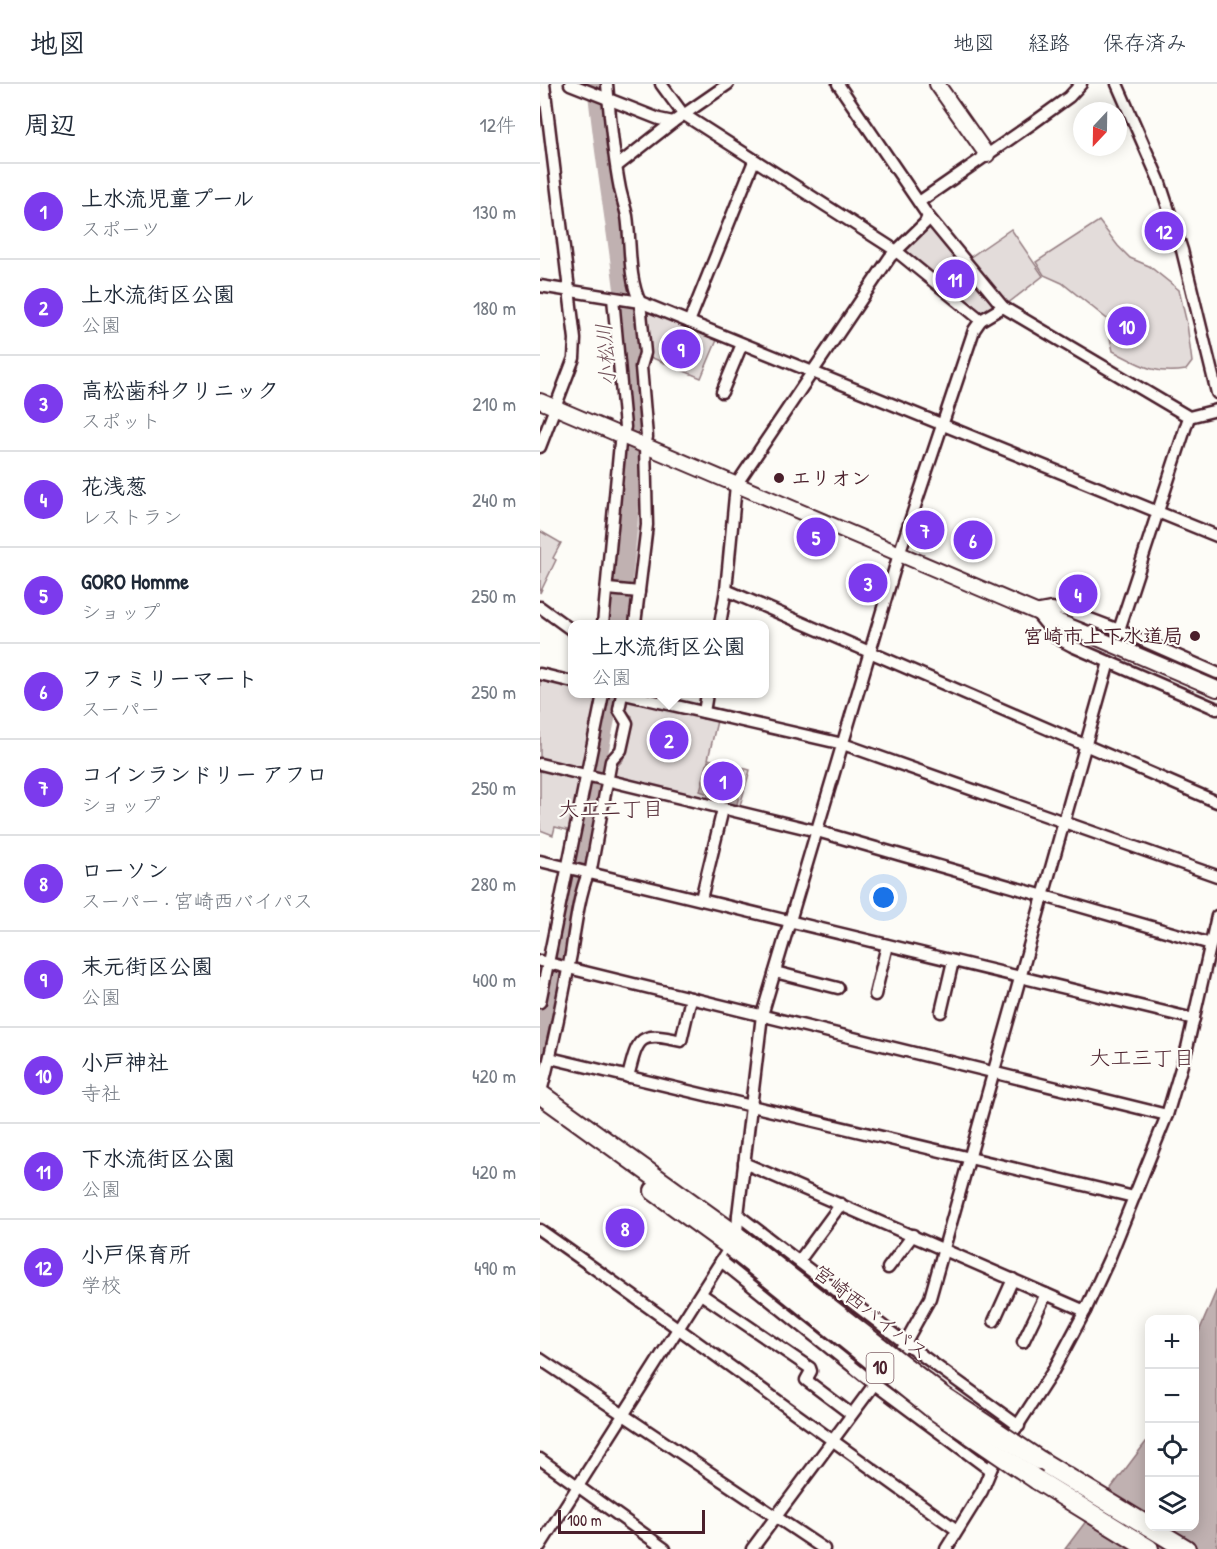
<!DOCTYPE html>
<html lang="ja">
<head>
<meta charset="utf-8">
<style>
  body { margin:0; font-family:"Patrick Hand","Klee One",sans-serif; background:#f2f2f3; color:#1f2937 }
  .controls { position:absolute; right:18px; bottom:18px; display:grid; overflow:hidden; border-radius:12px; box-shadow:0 3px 15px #0003 }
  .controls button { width:54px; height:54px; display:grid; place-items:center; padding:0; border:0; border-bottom:2px solid #e0e1e3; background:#fff; color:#1f2937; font:30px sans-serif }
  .compass { position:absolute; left:533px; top:18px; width:54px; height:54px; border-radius:50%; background:#fff; box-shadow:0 3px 15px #0003; rotate:202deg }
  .scale { position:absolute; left:18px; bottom:15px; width:147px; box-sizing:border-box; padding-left:6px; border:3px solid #4a1f2b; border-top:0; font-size:16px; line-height:21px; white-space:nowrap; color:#4a1f2b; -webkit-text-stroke:4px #fdfcf7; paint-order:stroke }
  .you { position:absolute; left:344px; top:814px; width:21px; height:21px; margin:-15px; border:4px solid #fff; border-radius:50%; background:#1a73e8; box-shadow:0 0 0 9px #1a73e833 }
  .badge { display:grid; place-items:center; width:39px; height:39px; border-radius:50%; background:#7c3aed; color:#fff; font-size:20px; font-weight:700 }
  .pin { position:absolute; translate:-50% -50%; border:3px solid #fff; box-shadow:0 2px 6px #0006 }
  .popup { position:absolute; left:28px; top:536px; width:201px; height:78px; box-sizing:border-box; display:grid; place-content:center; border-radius:12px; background:#fff; filter:drop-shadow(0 2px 4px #0005); font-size:20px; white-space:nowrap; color:#747a83 }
  .popup b { font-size:22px; color:#1f2937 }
  .popup::after { content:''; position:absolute; left:50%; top:100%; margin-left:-12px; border:12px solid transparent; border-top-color:#fff }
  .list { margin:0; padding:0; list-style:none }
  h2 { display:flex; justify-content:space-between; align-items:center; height:78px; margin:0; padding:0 24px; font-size:26px }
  h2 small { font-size:20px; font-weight:400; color:#747a83 }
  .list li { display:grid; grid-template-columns:39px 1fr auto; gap:18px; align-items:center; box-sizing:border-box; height:96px; padding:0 24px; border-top:2px solid #e0e1e3 }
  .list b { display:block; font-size:22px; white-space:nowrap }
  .list p { margin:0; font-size:20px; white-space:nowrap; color:#747a83 }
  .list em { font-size:20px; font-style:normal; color:#747a83 }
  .icon { flex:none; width:33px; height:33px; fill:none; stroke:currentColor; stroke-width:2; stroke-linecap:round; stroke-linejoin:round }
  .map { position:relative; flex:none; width:677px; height:1465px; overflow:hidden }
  header { display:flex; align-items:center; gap:36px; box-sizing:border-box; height:84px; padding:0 30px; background:#fff; border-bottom:2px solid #e0e1e3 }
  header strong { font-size:28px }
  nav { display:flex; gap:33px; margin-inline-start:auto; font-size:21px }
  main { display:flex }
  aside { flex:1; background:#fff }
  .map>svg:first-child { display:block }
</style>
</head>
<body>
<header>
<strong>地図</strong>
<nav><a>地図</a><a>経路</a><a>保存済み</a></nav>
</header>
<main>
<aside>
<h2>周辺<small>12件</small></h2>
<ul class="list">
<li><span class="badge">1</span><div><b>上水流児童プール</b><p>スポーツ</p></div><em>130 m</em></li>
<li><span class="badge">2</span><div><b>上水流街区公園</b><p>公園</p></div><em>180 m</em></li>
<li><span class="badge">3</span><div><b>高松歯科クリニック</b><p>スポット</p></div><em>210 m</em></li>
<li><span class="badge">4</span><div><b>花浅葱</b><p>レストラン</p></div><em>240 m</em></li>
<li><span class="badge">5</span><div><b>GORO Homme</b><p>ショップ</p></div><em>250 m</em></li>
<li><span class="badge">6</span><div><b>ファミリーマート</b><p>スーパー</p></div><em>250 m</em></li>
<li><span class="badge">7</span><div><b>コインランドリー アフロ</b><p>ショップ</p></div><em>250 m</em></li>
<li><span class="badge">8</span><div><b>ローソン</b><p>スーパー · 宮崎西バイパス</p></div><em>280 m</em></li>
<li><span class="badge">9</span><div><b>末元街区公園</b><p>公園</p></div><em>400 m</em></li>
<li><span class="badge">10</span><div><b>小戸神社</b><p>寺社</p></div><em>420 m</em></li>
<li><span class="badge">11</span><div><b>下水流街区公園</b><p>公園</p></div><em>420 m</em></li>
<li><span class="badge">12</span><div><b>小戸保育所</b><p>学校</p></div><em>490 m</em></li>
</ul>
</aside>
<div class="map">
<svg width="677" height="1465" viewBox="0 0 677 1465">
  <rect width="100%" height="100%" fill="#fdfcf7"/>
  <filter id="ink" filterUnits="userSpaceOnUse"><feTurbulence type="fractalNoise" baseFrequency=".0167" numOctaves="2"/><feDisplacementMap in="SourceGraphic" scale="12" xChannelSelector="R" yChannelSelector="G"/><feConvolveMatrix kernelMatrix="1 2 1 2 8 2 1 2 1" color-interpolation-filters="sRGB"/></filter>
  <g filter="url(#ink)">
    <g fill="#e3dcda" stroke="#967e82" stroke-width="1.5">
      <path d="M559,137L578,162L590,174L609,182L639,206L647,240L652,278L646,286C614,291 600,281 573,267L570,254L577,243L522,199L504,191L496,178Z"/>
      <path d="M388,141L454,219V223L442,232L366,170L365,164Z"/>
      <path d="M471,145L503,192L467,220L429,174Z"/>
      <path d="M109,228L177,256L161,294L110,273L105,231Z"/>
      <path d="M83,366L103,375L106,441L97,504L70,502Z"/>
      <path d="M0,447L21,459L13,474L16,476L0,509Z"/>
      <path d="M0,594L33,602V610H55L57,614L44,684L40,686L0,677Z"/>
      <path d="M87,615L177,637L168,675L210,686L199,725L72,694L71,689L83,676L92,632L81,624Z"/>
      <path d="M0,684L39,694L42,696L31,747L15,743L13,751L0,746Z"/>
    </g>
    <g fill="#c0b1b1" stroke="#91777b" stroke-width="1.5">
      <path d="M168,677L205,687L196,724L167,716L168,710L160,707Z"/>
      <path d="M677,1205V1465H525L609,1354L610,1442H654L655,1257Z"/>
    </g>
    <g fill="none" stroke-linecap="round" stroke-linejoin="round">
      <path stroke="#795961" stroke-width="1.5" d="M173,685L197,692L191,715L175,712L168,702Z"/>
      <g stroke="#c0b1b1" stroke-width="18">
        <path d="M56,0C67,109 90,217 93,326C95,397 85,470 79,540"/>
        <path d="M0,964L71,610"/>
      </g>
      <g stroke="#4a1f2b" stroke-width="15">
        <g id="street">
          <path d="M30,0L119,35L133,38"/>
          <path d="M67,0C70,35 73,70 80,105C82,114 85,123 87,132C91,158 88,194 100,218L105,269L101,283L107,353L105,362L107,441L95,540"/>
          <path d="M121,0L143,30L355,166L441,236"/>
          <path d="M298,0L388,132L463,223L649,333L677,326"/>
          <path d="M577,0L619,96L642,166L677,309"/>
          <path d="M77,82L133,38L188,0"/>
          <path d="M379,118L493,39L529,13L541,0"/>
          <path d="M0,202L100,218L677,452"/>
          <path d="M149,238L214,77"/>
          <path d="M182,308L202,260"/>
          <path d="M0,363L34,274L35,255L4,0"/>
          <path d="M68,505L99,508"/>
          <path d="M186,506L677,718"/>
          <path d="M0,523L33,547"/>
          <path d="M63,540L80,359L85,343L73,214"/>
          <path d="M180,540L186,506L196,401L350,173L385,139L388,132"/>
          <path d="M579,546L649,333"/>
          <path d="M677,589L579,546L529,527L511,524L495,527L517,554L532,562L677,625"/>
          <path d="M0,590L33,598"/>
          <path d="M84,610L303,660L677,792"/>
          <path d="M164,628L167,610"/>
          <path d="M0,680L277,747L671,860"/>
          <path d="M0,777L654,935"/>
          <path d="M161,815L183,725"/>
          <path d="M0,877L627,1031"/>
          <path d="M235,888L298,904"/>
          <path d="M335,911L347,861"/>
          <path d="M0,918L63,610"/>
          <path d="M401,928L413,877"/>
          <path d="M10,974L594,1113"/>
          <path d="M88,993C98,953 99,947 141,957L151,914"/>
          <path d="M0,1011C13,965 22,917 31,870C34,850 40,800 51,785L71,677L81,666L87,639L79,626L82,610"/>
          <path d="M204,1079L545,1227"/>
          <path d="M198,1131L365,1259L479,1342"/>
          <path d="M0,1146C140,1244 278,1347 417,1446"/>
          <path d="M181,1177L333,1299L450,1386"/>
          <path d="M259,1177L301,1120"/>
          <path d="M348,1184L373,1151"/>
          <path d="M161,1210L270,1284L271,1287L266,1296L311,1330"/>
          <path d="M454,1237L473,1195"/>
          <path d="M483,1258L506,1210"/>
          <path d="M0,1275L284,1465"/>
          <path d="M0,1375L125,1465"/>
          <path d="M0,1462L197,1152L198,1131L222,931L359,470L434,246L441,236L463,223"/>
          <path d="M212,1465L365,1259L390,1214L569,578"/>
          <path d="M406,1465L442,1407L454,1378L513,1287L545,1227L569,1175L627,1031L647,964L677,832"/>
        </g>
      </g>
      <g stroke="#4a1f2b" stroke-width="18">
        <g id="secondary">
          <path d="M397,0L447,71"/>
          <path d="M0,317L677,605"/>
        </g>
      </g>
      <g stroke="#4a1f2b" stroke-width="22">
        <g id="highway">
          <path d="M0,1010L197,1152"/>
          <path d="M114,1107L191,1163"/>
          <path d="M499,1376L646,1465"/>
          <path d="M497,1396L609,1465"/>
        </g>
      </g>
      <use href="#street" stroke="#fdfcf7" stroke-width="10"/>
      <use href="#secondary" stroke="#fdfcf7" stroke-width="14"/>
      <use href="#highway" stroke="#fdfcf7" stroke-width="18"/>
      <g stroke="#4a1f2b" stroke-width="22" stroke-linecap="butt">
        <g id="highway-bridge">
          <path d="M197,1152L403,1312L499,1376"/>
          <path d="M191,1163L394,1326L497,1396"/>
        </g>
      </g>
      <use href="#highway-bridge" stroke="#fdfcf7" stroke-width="18"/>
    </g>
  </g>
  <g fill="#4a1f2b" stroke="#fdfcf7" stroke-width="2">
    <circle cx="239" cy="394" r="6"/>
    <circle cx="655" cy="552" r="6"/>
  </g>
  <g text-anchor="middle" stroke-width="4.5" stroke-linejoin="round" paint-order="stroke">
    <rect fill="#fdfcf7" stroke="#806168" stroke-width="1.5" x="326.5" y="1269" width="27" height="30" rx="4.5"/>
    <g font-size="18" font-weight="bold" fill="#4a1f2b">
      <text x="340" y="1290">10</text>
    </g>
    <g font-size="20" font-weight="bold" fill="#4a1f2b" stroke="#fdfcf7" text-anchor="start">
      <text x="251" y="401">エリオン</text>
      <text x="643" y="559" text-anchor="end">宮崎市上下水道局</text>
    </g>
    <g font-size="20" fill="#4a1f2b" stroke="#fdfcf7">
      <text transform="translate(331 1228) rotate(38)" y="7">宮崎西バイパス</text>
    </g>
    <g font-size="21" font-style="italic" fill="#73525a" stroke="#fdfcf7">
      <text transform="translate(66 271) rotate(-94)" y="7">小松川</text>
    </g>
    <g font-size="21" fill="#4a1f2b" stroke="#fdfcf7">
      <text x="71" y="732">大工二丁目</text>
      <text x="602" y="981">大工三丁目</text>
    </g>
  </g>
</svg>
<div class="controls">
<button>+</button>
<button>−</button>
<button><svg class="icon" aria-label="locate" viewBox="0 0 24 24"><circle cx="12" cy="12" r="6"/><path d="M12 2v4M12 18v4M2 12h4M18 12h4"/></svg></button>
<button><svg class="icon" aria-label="layers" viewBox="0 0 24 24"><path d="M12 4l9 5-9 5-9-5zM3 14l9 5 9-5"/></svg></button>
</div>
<svg class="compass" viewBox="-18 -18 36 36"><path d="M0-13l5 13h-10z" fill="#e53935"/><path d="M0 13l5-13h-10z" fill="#747a83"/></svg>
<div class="scale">100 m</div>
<div class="you"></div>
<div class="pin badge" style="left:183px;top:697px">1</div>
<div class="pin badge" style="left:129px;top:656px">2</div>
<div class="popup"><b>上水流街区公園</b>公園</div>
<div class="pin badge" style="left:328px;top:499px">3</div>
<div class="pin badge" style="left:538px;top:510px">4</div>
<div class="pin badge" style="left:276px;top:453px">5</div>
<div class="pin badge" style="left:433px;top:456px">6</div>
<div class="pin badge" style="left:385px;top:446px">7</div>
<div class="pin badge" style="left:85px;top:1144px">8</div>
<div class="pin badge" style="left:141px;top:265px">9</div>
<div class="pin badge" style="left:587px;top:242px">10</div>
<div class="pin badge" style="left:415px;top:195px">11</div>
<div class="pin badge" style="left:624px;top:147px">12</div>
</div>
</main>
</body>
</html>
